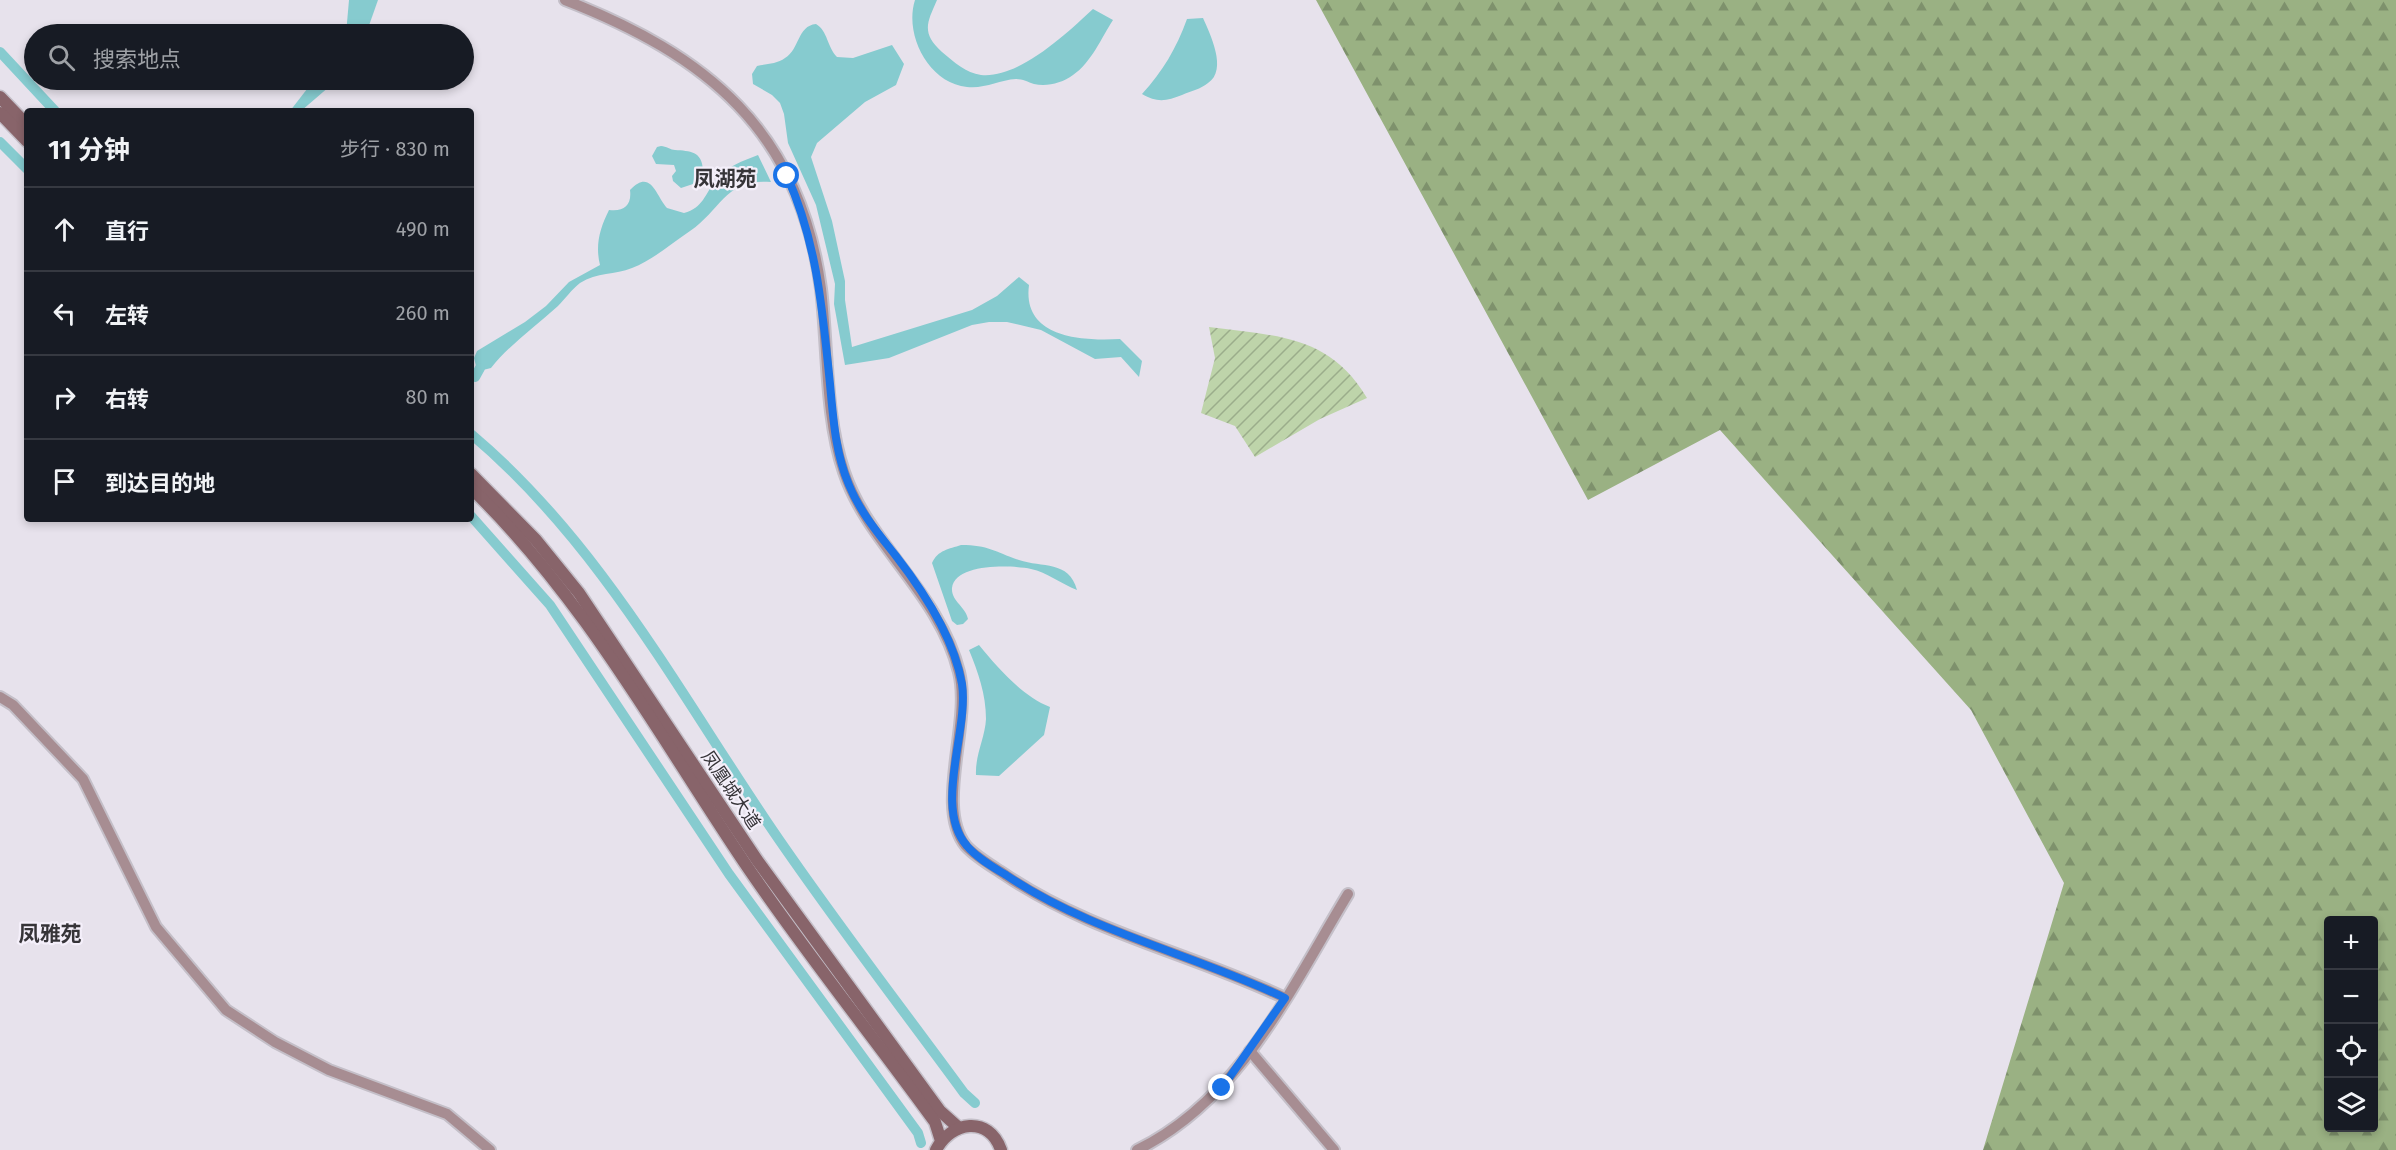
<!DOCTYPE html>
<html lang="zh">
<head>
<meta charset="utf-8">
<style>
  body { margin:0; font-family:"Fira Sans","Noto Sans SC",sans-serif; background:#20242c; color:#f1f3f6 }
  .controls { position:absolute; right:18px; bottom:18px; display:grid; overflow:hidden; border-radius:6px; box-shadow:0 3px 9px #0003 }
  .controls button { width:54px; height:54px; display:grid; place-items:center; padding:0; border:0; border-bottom:2px solid #363941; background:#171b24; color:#f1f3f6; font:30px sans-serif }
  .stop { position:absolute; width:18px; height:18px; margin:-14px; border:4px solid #1a73e8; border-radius:50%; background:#fff }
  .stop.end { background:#1a73e8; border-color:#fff; box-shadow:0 2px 6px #0008 }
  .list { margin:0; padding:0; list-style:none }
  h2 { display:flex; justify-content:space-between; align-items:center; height:78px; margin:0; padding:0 24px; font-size:26px }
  h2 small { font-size:20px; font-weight:400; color:#9ea1a6 }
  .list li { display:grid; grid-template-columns:39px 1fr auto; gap:18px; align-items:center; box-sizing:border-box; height:84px; padding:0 24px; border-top:2px solid #363941 }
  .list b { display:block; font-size:22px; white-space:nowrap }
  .list em { font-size:20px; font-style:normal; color:#9ea1a6 }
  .icon { flex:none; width:33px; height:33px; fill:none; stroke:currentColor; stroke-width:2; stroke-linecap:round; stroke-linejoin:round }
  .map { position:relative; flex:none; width:2396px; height:1150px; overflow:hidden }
  .search { position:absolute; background:#171b24; box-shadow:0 3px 9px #0003; left:24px; top:24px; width:450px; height:66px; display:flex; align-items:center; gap:15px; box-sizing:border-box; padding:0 21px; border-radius:33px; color:#9ea1a6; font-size:22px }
  .panel { position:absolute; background:#171b24; box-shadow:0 3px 9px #0003; left:24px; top:108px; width:450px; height:414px; border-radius:6px }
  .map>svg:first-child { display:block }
</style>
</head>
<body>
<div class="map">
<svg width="2396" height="1150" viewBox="0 0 2396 1150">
  <defs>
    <pattern id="forest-firs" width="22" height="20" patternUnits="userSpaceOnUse" patternTransform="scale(1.5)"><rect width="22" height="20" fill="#9ab183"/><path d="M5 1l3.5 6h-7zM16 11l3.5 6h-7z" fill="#7e916c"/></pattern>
    <pattern id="garden-furrows" width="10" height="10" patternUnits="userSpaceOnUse" patternTransform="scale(1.5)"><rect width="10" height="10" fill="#bed4aa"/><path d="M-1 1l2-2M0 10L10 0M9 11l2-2" fill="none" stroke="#9bad8b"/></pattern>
  </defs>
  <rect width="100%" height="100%" fill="#e7e2ec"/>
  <path fill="url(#forest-firs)" fill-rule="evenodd" d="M1316,0H2396V1150H1983L2064,883L1971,710L1720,430L1588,500ZM2328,920H2374V1128H2328Z"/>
  <path fill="url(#garden-furrows)" d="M1209,327C1275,336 1329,334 1367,398L1320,419L1255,457L1235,426L1201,413L1215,358Z"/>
  <g fill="#86cbcf">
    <path d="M349,0H378L366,34H346Z"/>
    <path d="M915,0H937C927,23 921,33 942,52C954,62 966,73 981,75C1019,79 1067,33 1093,9L1113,20C1102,37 1091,63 1073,75C1062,83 1047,87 1034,84C1028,82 1023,79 1016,79C999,80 985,89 967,87C928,83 904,34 915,0Z"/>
    <path d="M1203,18C1210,34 1228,70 1208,83C1201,89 1191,91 1182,95C1167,101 1157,103 1142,94C1163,71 1176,49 1187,19Z"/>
    <path d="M816,24C828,31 827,47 837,57L853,58L892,45L904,64L896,85L865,102L817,143L811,157L832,221L845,281V300L852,347L972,310L997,296L1019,277L1029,285C1022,338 1082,341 1120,339L1142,361L1139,377L1121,357L1095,359L1041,330L1007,322H989L972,325L889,358L845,365L834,304L835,284L816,205L788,143L784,114L780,103L772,95L753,84L752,74L757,66C766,64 777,64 785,58C800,49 797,26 816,24Z"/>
    <path d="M314,80H337L301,111H290Z"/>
    <path d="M661,146C666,146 671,150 675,150C690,151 702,151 703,170L696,183L681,188L673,181L672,176L676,171L674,165L656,164L652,156L657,147Z"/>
    <path d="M758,155L771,182C725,178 722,209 690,231C672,243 653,260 632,268C615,275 597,272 580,283C572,289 565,299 558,306C535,327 510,344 491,368L483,370L476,366L474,358L477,351L525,322L546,306L569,282L600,265C595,245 600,228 609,210C624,212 632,205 630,190C651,168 656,196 667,208L684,213C703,208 705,194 716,180C727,166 743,161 758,155Z"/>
    <path d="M961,545C989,545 995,552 1019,560C1042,568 1069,560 1077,590C1061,584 1047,572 1031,569C1012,565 955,563 952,588C951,601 966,607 968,619L963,624L957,625L952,621L932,563C938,550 949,549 961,545Z"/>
    <path d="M979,645C998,668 1022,696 1050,707L1044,735L999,776L976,775C975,755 985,738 986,719C986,694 978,672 969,650Z"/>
  </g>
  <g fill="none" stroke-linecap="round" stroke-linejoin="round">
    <g stroke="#86cbcf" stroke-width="10">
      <path d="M0,52L55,111"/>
      <path d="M0,142L27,169"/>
      <path d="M475,377L480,368"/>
      <path d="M471,434C597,540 676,687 767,822C829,914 898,1003 964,1093L975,1103"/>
      <path d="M471,516L550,605L729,874L918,1133L921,1143"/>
    </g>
    <g stroke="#c4bfc8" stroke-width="14">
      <g id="street">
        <path d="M565,0C706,55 800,130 821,289C828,348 825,416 844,472C868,544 940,594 959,672C972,723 934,807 966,846C976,857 992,866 1004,874C1089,932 1193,954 1285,998"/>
        <path d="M0,697L13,705L83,779L156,927L226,1010L275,1042L329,1070L447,1114L490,1150"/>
        <path d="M1250,1051L1334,1150"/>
        <path d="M1137,1150C1240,1100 1291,988 1348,894"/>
      </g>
    </g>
    <g stroke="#c4bfc8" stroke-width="15">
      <g id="secondary">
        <path d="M0,97L27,125"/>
        <path d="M0,113L27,141"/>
        <path d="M471,474L536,540L579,593L757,860L940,1111L959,1128"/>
        <path d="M471,488C583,596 658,734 744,862C804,951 872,1035 935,1122L941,1141"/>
        <path d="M936,1150C951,1121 989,1115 1001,1150"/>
      </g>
    </g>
    <use href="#street" stroke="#a78d92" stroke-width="10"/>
    <use href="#secondary" stroke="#88646a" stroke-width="12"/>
  </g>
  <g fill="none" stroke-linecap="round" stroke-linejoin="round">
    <path stroke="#1a73e8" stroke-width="8" d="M787,176C816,241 822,305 829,374C833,412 834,450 849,485C860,512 878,533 896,556C924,592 954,638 962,684C969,731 933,807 967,846C977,858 993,867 1006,875C1090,932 1193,954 1285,998L1222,1088"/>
  </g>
  <g text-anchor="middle" stroke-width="4.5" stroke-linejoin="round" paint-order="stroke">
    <g font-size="18" fill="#363438" stroke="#f4effa">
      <text transform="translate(731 790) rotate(56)" y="6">凤凰城大道</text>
    </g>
    <g font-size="21" font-weight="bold" fill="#363438" stroke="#f4effa">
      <text x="725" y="186">凤湖苑</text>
      <text x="50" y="941">凤雅苑</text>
    </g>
  </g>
</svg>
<div class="controls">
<button>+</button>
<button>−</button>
<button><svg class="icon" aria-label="locate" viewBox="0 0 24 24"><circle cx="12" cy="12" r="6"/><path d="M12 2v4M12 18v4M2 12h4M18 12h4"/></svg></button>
<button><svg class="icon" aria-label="layers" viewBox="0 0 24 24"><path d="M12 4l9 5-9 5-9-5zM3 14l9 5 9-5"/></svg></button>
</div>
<div class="stop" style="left:787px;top:176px"></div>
<div class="stop end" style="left:1222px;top:1088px"></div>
<div class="search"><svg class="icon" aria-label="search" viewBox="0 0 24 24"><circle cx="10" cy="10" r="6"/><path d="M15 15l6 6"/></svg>搜索地点</div>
<section class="panel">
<h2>11 分钟<small>步行 · 830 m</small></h2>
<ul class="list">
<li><svg class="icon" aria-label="ahead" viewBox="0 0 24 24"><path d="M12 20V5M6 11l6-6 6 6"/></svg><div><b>直行</b></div><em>490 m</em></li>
<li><svg class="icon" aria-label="left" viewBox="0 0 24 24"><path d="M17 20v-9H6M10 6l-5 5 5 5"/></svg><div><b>左转</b></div><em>260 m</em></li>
<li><svg class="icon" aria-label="right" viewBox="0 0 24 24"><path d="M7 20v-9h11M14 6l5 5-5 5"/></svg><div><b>右转</b></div><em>80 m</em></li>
<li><svg class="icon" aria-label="arrive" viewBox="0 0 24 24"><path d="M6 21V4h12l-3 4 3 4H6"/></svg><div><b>到达目的地</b></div></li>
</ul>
</section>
</div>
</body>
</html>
